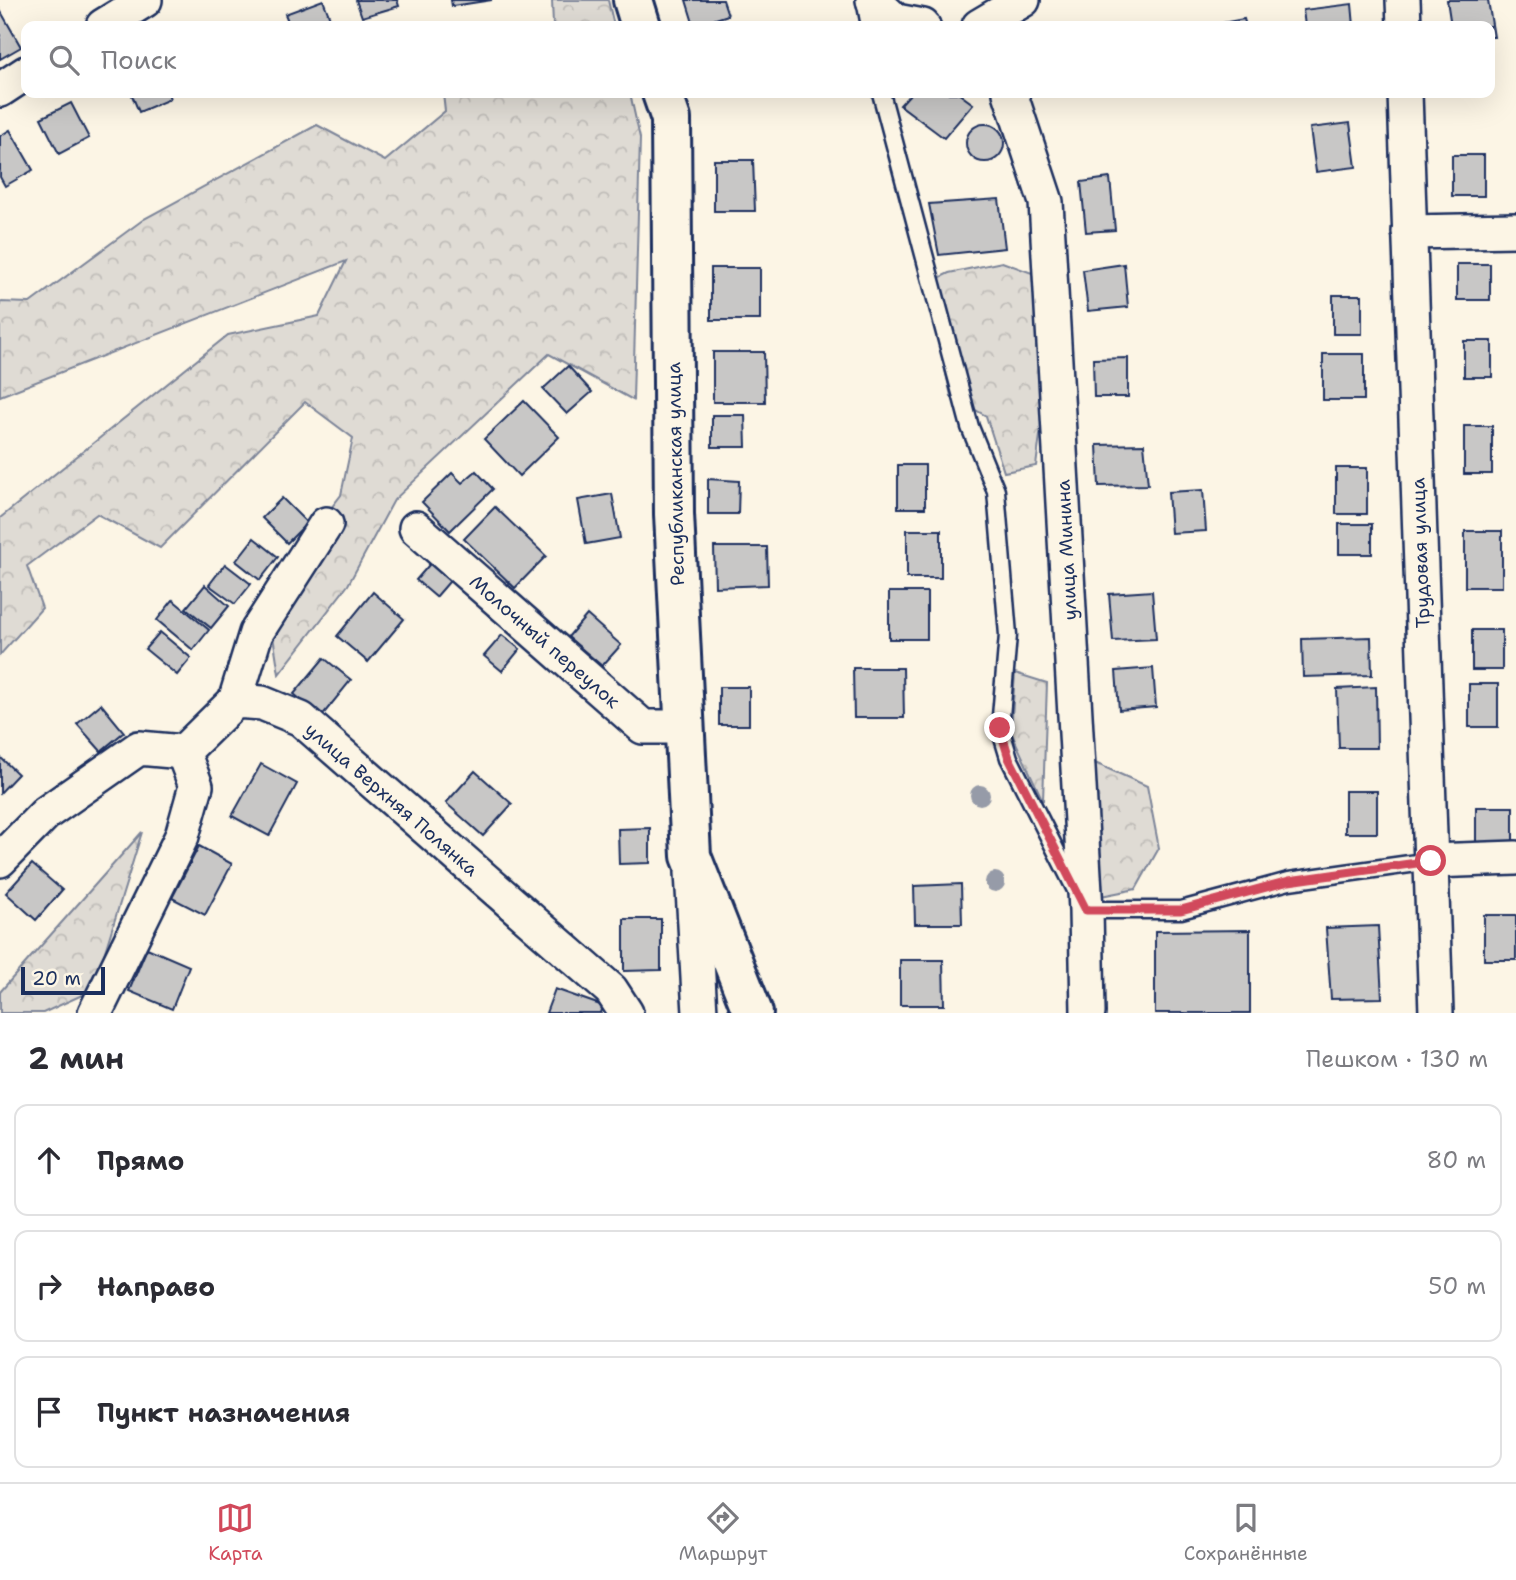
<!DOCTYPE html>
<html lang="ru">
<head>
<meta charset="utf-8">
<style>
  body { margin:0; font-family:"Shantell Sans",sans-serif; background:#f2f2f3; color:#2b2b33 }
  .scale { position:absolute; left:21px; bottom:18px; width:84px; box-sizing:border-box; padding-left:7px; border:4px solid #1b2f5e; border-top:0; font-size:19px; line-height:24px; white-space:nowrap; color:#1b2f5e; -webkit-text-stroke:5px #fcf5e5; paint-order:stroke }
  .stop { position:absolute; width:21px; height:21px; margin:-16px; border:5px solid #d1495b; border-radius:50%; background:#fff }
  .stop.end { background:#d1495b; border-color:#fff; box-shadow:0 2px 7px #0008 }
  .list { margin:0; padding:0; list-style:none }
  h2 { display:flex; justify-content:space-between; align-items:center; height:91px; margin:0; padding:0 28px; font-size:30px }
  h2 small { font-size:23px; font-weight:400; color:#7c7c81 }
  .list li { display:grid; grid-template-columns:46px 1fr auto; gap:21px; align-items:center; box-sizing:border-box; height:112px; margin:0 14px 14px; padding:0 14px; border:2px solid #e1e1e2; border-radius:14px }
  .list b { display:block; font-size:26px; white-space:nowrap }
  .list em { font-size:23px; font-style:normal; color:#7c7c81 }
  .icon { flex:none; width:38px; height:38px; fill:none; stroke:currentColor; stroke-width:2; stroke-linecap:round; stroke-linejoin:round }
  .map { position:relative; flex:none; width:1516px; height:1013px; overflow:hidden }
  .search { position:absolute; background:#fff; box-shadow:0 7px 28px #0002; left:21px; right:21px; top:21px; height:77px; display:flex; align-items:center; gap:18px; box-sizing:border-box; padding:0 24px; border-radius:14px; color:#7c7c81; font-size:26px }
  .sheet { height:469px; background:#fff }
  nav { display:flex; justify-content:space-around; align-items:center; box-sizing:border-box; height:98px; border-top:2px solid #e1e1e2; background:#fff; font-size:19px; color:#7c7c81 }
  nav a { display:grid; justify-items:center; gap:4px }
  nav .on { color:#d1495b }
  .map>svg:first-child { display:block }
</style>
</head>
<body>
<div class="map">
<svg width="1516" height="1013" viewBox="0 0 1516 1013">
  <defs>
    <pattern id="forest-crowns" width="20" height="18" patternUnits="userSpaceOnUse" patternTransform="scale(1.75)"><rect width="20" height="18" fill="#dfdbd4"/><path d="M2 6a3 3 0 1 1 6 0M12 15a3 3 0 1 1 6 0" fill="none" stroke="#bfbcb8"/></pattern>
  </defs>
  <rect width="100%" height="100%" fill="#fcf5e5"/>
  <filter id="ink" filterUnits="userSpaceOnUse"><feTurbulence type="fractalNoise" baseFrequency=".0143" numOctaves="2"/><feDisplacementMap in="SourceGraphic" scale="14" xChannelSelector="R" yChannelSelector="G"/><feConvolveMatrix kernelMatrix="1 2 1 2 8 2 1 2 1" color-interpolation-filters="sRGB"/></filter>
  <g filter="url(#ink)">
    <g fill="url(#forest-crowns)" stroke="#7d8599" stroke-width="2">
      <path d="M552,0H608L614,26H553Z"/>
      <path d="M443,93H630L640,138L633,400L549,354L394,500L348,585L279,674L266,592L341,495L353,438L305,402L160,548L97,514L27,566L42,608L0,655V518L228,335L319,316L346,261L0,396V302L30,303L144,219L317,125L385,161L445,111Z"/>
      <path d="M1002,262L1032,273L1044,405L1036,466L1004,472L986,416L951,396L926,284L949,273Z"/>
      <path d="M1015,673L1047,683L1043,801L1011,732Z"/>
      <path d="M1095,763L1147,786L1159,848L1136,889L1101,896Z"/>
      <path d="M142,832L93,990L43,1013H0V992Z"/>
    </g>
    <g fill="#c8c7c6" stroke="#1b2f5e" stroke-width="2">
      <path d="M323,0L333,26H290L285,14Z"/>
      <path d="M356,0H397L399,6L362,17Z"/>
      <path d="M451,0H492L452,6Z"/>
      <path d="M686,0H723L728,15L694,26Z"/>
      <path d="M1447,0H1488L1494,37H1490V26H1451Z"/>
      <path d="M1352,4L1354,26H1305L1303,10Z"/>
      <path d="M0,10L21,47L0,59Z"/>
      <path d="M1244,19L1246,26H1207Z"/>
      <path d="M131,93H168L170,99L139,112Z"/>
      <path d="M911,93H958L973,104L944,138L900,105Z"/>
      <path d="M71,103L89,138L59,154L41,118Z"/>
      <path d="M1350,123L1356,167L1316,172L1310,128Z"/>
      <circle cx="985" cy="143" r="19"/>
      <path d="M10,130L33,170L5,186L0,177V136Z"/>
      <rect x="1452" y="155" width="32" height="41"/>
      <path d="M714,160H753L755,211H714Z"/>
      <path d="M1110,178L1115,230L1086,232L1081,182Z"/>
      <path d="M999,199L1005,248L939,255L929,204Z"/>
      <path d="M1124,264L1128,307L1088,311L1083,270Z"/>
      <rect x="1457" y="264" width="33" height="36"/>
      <rect x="711" y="268" width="49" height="52"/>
      <rect x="1333" y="295" width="29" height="39"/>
      <rect x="1464" y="341" width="28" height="36"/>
      <path d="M713,352H764L765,402H713Z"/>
      <rect x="1323" y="354" width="41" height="46"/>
      <path d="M1128,358V397H1094L1093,359Z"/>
      <path d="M568,366L592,392L567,414L543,389Z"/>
      <path d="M524,401L559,437L519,476L484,439Z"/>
      <path d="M712,415H745L746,447H712Z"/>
      <rect x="1464" y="426" width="28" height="48"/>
      <path d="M1144,444L1148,485L1099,486L1097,445Z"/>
      <rect x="898" y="465" width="27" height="43"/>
      <rect x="1336" y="468" width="31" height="46"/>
      <path d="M476,471L493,489L450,531L422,502L452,473L462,483Z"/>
      <path d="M708,479L739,481L738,514H708Z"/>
      <path d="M1203,490L1206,531L1171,533L1168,492Z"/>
      <path d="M612,494L620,538L586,544L578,500Z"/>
      <path d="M282,498L307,523L287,543L262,518Z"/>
      <path d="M495,507L546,556L515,588L464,539Z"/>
      <rect x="1339" y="524" width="33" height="30"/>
      <rect x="907" y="530" width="34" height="48"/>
      <rect x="1465" y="531" width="37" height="56"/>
      <path d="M254,538L278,557L260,580L236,561Z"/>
      <path d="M714,547H767L768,585L715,587Z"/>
      <path d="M435,558L455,575L436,597L416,580Z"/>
      <path d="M225,564L251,584L235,604L209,585Z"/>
      <path d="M205,585L229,606L211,628L186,608Z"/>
      <path d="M1152,591L1156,639L1113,641L1109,594Z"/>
      <path d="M373,592L404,619L368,662L337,636Z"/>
      <rect x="889" y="592" width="38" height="47"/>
      <path d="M173,600L209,630L193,650L157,620Z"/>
      <path d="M587,615L621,645L602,666L568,637Z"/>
      <rect x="1472" y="630" width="30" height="40"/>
      <path d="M160,632L191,658L177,675L145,649Z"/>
      <path d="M502,635L520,649L502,671L484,656Z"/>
      <path d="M1371,637L1372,675L1303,677L1302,639Z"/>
      <path d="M324,658L351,680L321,717L294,694Z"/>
      <path d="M853,668H903L904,718H854Z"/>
      <path d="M1153,668L1156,707L1119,710L1116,671Z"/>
      <rect x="1469" y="684" width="29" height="43"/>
      <rect x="719" y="687" width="30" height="38"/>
      <path d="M1376,687L1377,748H1339L1337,689Z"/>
      <path d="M101,704L124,732L101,751L77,724Z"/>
      <path d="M0,757L18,774L0,793Z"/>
      <path d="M261,764L297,784L269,836L232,816Z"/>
      <path d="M475,771L512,804L483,836L446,803Z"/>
      <rect x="1345" y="791" width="32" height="42"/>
      <rect x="1476" y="807" width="37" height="35"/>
      <path d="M650,828V863L619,864L618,829Z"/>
      <path d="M199,846L232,864L205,915L172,898Z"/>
      <path d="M32,864L62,890L36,920L6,893Z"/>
      <path d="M961,884L962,924H915L914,886Z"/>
      <rect x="1484" y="915" width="32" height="45"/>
      <path d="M624,919H661V970L624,971Z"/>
      <path d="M1378,926L1382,998L1331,999L1326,928Z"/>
      <path d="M1250,930V1013H1155V931Z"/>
      <path d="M147,948L189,966L172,1009L129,991Z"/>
      <path d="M900,960H943L944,1005H900Z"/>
      <path d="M555,989L603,1006L601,1013H546Z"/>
    </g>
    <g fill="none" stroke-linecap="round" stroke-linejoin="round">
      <g stroke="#1b2f5e" stroke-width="21">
        <g id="service">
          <path d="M865,0L870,26"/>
          <path d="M881,93L970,427L996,491L1008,635L1000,728L1009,758L1086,910H1181L1289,881L1431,861"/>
        </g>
      </g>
      <g stroke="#1b2f5e" stroke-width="38">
        <g id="minor">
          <path d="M873,0L896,21L923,26"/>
          <path d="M1403,0L1404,26"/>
          <path d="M103,26L145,0"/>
          <path d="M979,26L1023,0"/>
          <path d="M0,90L26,73"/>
          <path d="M1010,93L1046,202L1086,910L1088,1013"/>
          <path d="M1405,93L1436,1013"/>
          <path d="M1409,232L1516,230"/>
          <path d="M416,528L643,727H683"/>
          <path d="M235,701L256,633L326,524"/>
          <path d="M0,860L46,813L139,748L183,752L235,701L262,703L301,719L611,990L626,1013"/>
          <path d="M1431,861L1516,858"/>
          <path d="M692,872L700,1013"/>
          <path d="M95,1013L182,836L196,786L183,752"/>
        </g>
      </g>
      <g stroke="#1b2f5e" stroke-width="44">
        <g id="tertiary">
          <path d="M633,0L641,26"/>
          <path d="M662,93L671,119L674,514L691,856L753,1013"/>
        </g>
      </g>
      <use href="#service" stroke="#fcf5e5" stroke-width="16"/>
      <use href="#minor" stroke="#fcf5e5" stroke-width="33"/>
      <use href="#tertiary" stroke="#fcf5e5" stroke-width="38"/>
    </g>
    <g fill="#969ba8">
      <circle cx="980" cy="795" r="10"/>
      <circle cx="995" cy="882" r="10"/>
    </g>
  </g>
  <g fill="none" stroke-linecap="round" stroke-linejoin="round" filter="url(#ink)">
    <path stroke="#d1495b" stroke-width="9" d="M1000,728L1009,758L1086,910H1181L1289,881L1431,861"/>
  </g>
  <g text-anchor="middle" stroke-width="5" stroke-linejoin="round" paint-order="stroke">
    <g font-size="19" fill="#1b2f5e" stroke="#fcf5e5">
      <text transform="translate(675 474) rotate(-91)" y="7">Республиканская улица</text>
      <text transform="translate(1066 550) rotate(-93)" y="7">улица Минина</text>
      <text transform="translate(1420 553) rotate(-92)" y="7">Трудовая улица</text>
      <text transform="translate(545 641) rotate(41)" y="7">Молочный переулок</text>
      <text transform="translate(392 799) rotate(41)" y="7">улица Верхняя Полянка</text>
    </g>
  </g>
</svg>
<div class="scale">20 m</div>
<div class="stop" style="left:1431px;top:861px"></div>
<div class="stop end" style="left:1000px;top:728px"></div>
<div class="search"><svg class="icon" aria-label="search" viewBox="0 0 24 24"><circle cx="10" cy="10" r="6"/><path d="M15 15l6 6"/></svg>Поиск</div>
</div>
<section class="sheet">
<h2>2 мин<small>Пешком · 130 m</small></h2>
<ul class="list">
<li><svg class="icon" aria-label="ahead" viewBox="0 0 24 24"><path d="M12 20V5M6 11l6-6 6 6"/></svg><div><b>Прямо</b></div><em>80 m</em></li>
<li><svg class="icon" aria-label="right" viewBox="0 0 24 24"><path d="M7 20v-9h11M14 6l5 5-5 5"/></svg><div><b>Направо</b></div><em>50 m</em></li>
<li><svg class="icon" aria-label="arrive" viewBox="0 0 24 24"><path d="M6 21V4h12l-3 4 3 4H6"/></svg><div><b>Пункт назначения</b></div></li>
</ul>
</section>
<nav>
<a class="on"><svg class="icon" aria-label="map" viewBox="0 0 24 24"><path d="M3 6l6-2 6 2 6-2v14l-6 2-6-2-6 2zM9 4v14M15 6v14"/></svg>Карта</a>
<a><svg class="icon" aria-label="directions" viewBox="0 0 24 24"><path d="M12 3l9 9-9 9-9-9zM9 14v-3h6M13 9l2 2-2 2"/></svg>Маршрут</a>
<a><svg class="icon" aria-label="saved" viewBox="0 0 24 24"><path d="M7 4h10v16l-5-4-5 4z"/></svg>Сохранённые</a>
</nav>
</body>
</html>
